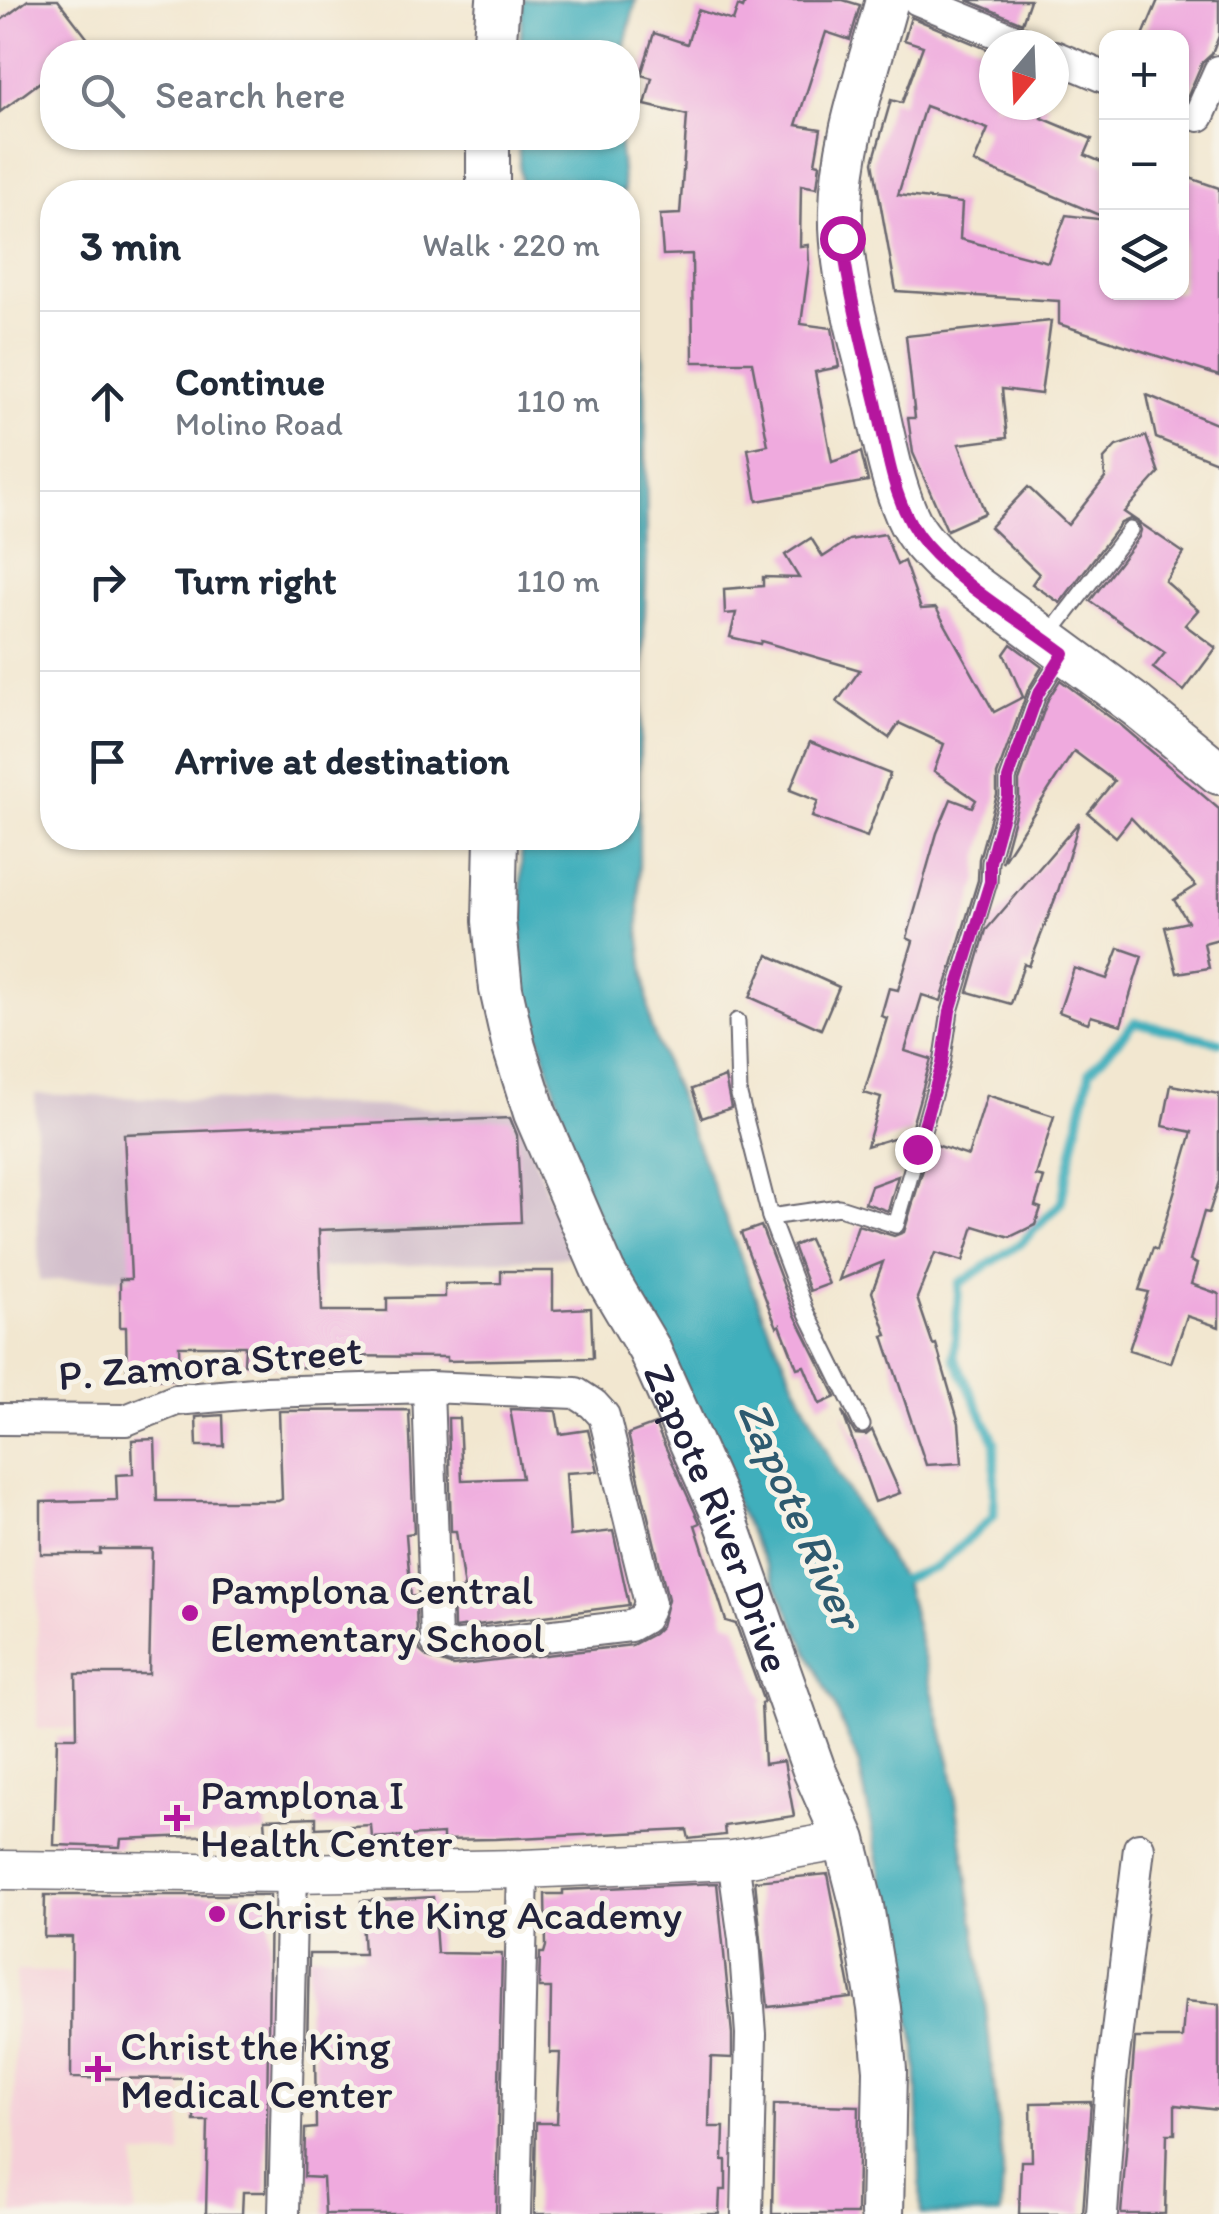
<!DOCTYPE html>
<html lang="en">
<head>
<meta charset="utf-8">
<style>
  body { margin:0; font-family:Itim,sans-serif; background:#f6f6f7; color:#1f2937 }
  .controls { position:absolute; right:30px; top:30px; display:grid; overflow:hidden; border-radius:20px; box-shadow:0 2px 8px #0004 }
  .controls button { width:90px; height:90px; display:grid; place-items:center; padding:0; border:0; border-bottom:2px solid #e0e1e3; background:#fff; color:#1f2937; font:50px sans-serif }
  .compass { position:absolute; left:979px; top:30px; width:90px; height:90px; border-radius:50%; background:#fff; box-shadow:0 2px 8px #0004; rotate:199deg }
  .stop { position:absolute; width:30px; height:30px; margin:-22px; border:8px solid #b5179e; border-radius:50%; background:#fff }
  .stop.end { background:#b5179e; border-color:#fff; box-shadow:0 2px 10px #0008 }
  .list { margin:0; padding:0; list-style:none }
  h2 { display:flex; justify-content:space-between; align-items:center; height:130px; margin:0; padding:0 40px; font-size:42px }
  h2 small { font-size:32px; font-weight:400; color:#747a83 }
  .list li { display:grid; grid-template-columns:65px 1fr auto; gap:30px; align-items:center; box-sizing:border-box; height:180px; padding:0 40px; border-top:2px solid #e0e1e3 }
  .list b { display:block; font-size:38px; white-space:nowrap }
  .list p { margin:0; font-size:32px; white-space:nowrap; color:#747a83 }
  .list em { font-size:32px; font-style:normal; color:#747a83 }
  .icon { flex:none; width:55px; height:55px; fill:none; stroke:currentColor; stroke-width:2; stroke-linecap:round; stroke-linejoin:round }
  .map { position:relative; flex:none; width:1219px; height:2214px; overflow:hidden }
  .search { position:absolute; background:#fff; box-shadow:0 2px 8px #0004; left:40px; top:40px; width:600px; height:110px; display:flex; align-items:center; gap:25px; box-sizing:border-box; padding:0 35px; border-radius:40px; color:#747a83; font-size:38px }
  .panel { position:absolute; background:#fff; box-shadow:0 2px 8px #0004; left:40px; top:180px; width:600px; height:670px; border-radius:40px }
  .map>svg:first-child { display:block }
</style>
</head>
<body>
<div class="map">
<svg width="1219" height="2214" viewBox="0 0 1219 2214">
  <rect width="100%" height="100%" fill="#f7f3e8"/>
  <filter id="ink" filterUnits="userSpaceOnUse"><feTurbulence type="fractalNoise" baseFrequency=".01" numOctaves="2"/><feDisplacementMap in="SourceGraphic" scale="20" xChannelSelector="R" yChannelSelector="G"/><feConvolveMatrix kernelMatrix="1 2 1 2 8 2 1 2 1" color-interpolation-filters="sRGB"/></filter>
  <filter id="wash" filterUnits="userSpaceOnUse"><feTurbulence type="fractalNoise" baseFrequency=".0048" numOctaves="4" result="noise"/><feDisplacementMap in="SourceGraphic" scale="40" xChannelSelector="R" yChannelSelector="G"/><feGaussianBlur stdDeviation="2.25" result="paint"/><feColorMatrix in="noise" values="0 0 0 0 0 0 0 0 0 0 0 0 0 0 0 0 0 1.4 0 .05"/><feComposite in="paint" operator="in"/></filter>
  <g filter="url(#wash)">
    <rect width="100%" height="100%" fill="#f2e7d0"/>
    <g fill="#f5cfd9">
      <path d="M340,1497L346,1725L37,1729L38,1501Z"/>
      <path d="M16,1971L165,1974L183,1984L181,2155H136L135,2214H13Z"/>
    </g>
    <path fill="#d1bdcb" d="M35,1094L518,1111L570,1257L39,1281Z"/>
    <g fill="#40afbc" stroke="#31687c" stroke-width="2.5">
      <path d="M523,0H636L623,52H519Z"/>
      <path d="M518,138H619L624,192H521Z"/>
      <path d="M628,239L645,395L647,559L639,767V932L651,1027L764,1317L837,1473L906,1586L951,1766L984,1991L1003,2169L1001,2214H921L916,2049L859,1765L834,1705L587,1196L522,981L521,838H628Z"/>
    </g>
    <g fill="none" stroke-linecap="round" stroke-linejoin="round">
      <path stroke="#40afbc" stroke-width="9" d="M894,1582L937,1567L994,1516L995,1442L954,1357L959,1284L1021,1243L1061,1203L1090,1071L1135,1022L1219,1042"/>
    </g>
    <g id="blocks">
      <g fill="#efaade">
        <path d="M28,0H58L98,52H52V73L0,112V21Z"/>
        <path d="M746,0H843L860,5L850,40L826,32L796,125L821,129L815,163L820,164L817,188L801,185L800,246L808,245L809,264L801,324L832,328L839,367L815,372L832,462L861,452L868,481L757,501L748,449L768,445L752,362H693L692,254L663,255L660,215L680,214L687,115L645,105L652,78L641,75L654,33L687,44L698,10L733,21L738,6L743,8Z"/>
        <path d="M967,0H1030L1022,23Z"/>
        <path d="M1158,0H1219V36L1212,54L1202,63L1182,110V38H1142Z"/>
        <path d="M911,17L994,52V105H1048L1042,118L1092,139L1085,155L1106,164V218L974,162L988,129L925,106L898,195L962,203L960,239L1048,262L1066,215L1106,220V292H1182V191L1187,177L1219,188V376L1059,324V301L896,291L873,162L891,100L902,103L923,46L904,40Z"/>
        <path d="M1051,321L1041,394L1002,389L1007,438L959,444L985,513L947,530L913,453L908,418H915L906,336Z"/>
        <path d="M1147,395L1219,425V463L1156,438Z"/>
        <path d="M1146,436L1159,473L1124,512L1184,553L1165,581L1198,610L1185,625L1216,648L1184,691L1153,668L1165,653L1090,601L1139,537L1141,530L1138,522L1130,519L1121,523L1060,603L1032,584L1039,574L990,527L1028,487L1068,525L1105,478L1104,459L1116,446Z"/>
        <path d="M885,534L897,565L904,561L921,609L936,608L994,712L1023,697L1004,654L1011,644L1042,667L1028,690L997,775V795L979,859L978,880L941,1001L922,995L905,1051L931,1059L910,1133L867,1146L881,1098L864,1093L887,1018L881,1016L889,988L898,990L913,941L907,938L937,833L951,799L972,807L976,800L934,771L944,744L899,723L889,738L837,702L860,670L761,641L760,644L730,637L736,613L725,614L724,589L763,586V577L799,578L785,555L811,538L823,557L849,540Z"/>
        <path d="M1060,680L1122,726L1219,809V939L1204,943L1209,968L1177,973L1165,927L1188,922L1174,900L1196,886L1131,818L1116,837L1088,813L1114,781L1074,751L1002,862L1019,800V781L1048,699Z"/>
        <path d="M810,742L890,774L867,837L812,817L818,801L790,790Z"/>
        <path d="M1079,822L1058,891L1029,966L1024,964L1011,1004L968,992L986,930Z"/>
        <path d="M1119,948L1142,956L1121,1025L1091,1016L1088,1023L1059,1012L1074,968L1107,979Z"/>
        <path d="M768,955L839,987L821,1029L750,997Z"/>
        <path d="M725,1077L731,1108L702,1118L692,1089Z"/>
        <path d="M1171,1085L1219,1094V1181L1209,1213L1204,1212L1190,1261L1197,1264L1191,1284L1219,1294V1327L1187,1316L1171,1363L1129,1350L1148,1292L1139,1290L1153,1248L1157,1250L1192,1132L1163,1126Z"/>
        <path d="M987,1095L1054,1116L1036,1176L1044,1178L1035,1206L1041,1208L1035,1225L1010,1237L974,1226L963,1261L935,1253L917,1298L933,1345L936,1344L959,1423L962,1463L926,1465L883,1336L887,1335L872,1292L883,1262L839,1280L858,1225L894,1236L904,1232L931,1143L968,1156Z"/>
        <path d="M510,1118L517,1135L521,1222L319,1230L322,1311H387V1298L445,1297V1284L501,1283V1271H553V1310L591,1308L593,1358L447,1361V1357L332,1356V1369L244,1364L245,1346H179L180,1379L127,1380L126,1327H120V1279H131L124,1134Z"/>
        <path d="M898,1176L888,1211L865,1203L871,1186Z"/>
        <path d="M761,1226L794,1313L836,1397L820,1404L804,1366L797,1368L780,1325L777,1327L771,1313L741,1233Z"/>
        <path d="M809,1239L829,1284L810,1291L793,1246Z"/>
        <path d="M510,1409L556,1411L560,1434L588,1430L598,1471L566,1473L570,1536L613,1531L629,1605L454,1628L453,1590L464,1589L456,1531H451L448,1418H459L462,1480L522,1478Z"/>
        <path d="M409,1410L414,1533L406,1534L411,1597L416,1596L417,1642L420,1651L428,1658L453,1666L632,1645L653,1634L661,1626L668,1599L628,1434L655,1424L700,1523L695,1525L726,1621L736,1624L764,1702L761,1703L764,1764L784,1761L794,1816L724,1826L725,1835L689,1839L687,1830L495,1839L443,1840V1834L372,1838L371,1825L316,1828V1817L265,1819L266,1833L121,1839L120,1847L54,1845L57,1737H77L76,1674H149L152,1549H100V1554H41V1502L117,1500L116,1475L133,1474L132,1440L155,1439L157,1501H278L282,1499L279,1411Z"/>
        <path d="M842,1411L855,1434L866,1435L872,1430L900,1493L875,1502Z"/>
        <path d="M223,1415L224,1446H197L196,1417Z"/>
        <path d="M828,1874L852,1998L768,2007L755,1881Z"/>
        <path d="M717,1883L732,2034V2058L711,2057L709,2127H724L723,2160H726V2190H720L719,2214H534L536,2123H557L560,2053H550L551,1988H539L540,1953H544L546,1946L545,1894H563V1890Z"/>
        <path d="M45,1895H270L266,2192H243L242,2214H206L208,2121H194L195,2086H192V2079L71,2078L72,1937H44Z"/>
        <path d="M433,1897L437,1953L502,1954L496,2214H325L323,2178L304,2177L305,2129L316,2128L315,2047H307L309,1954H364L361,1901Z"/>
        <path d="M1185,2001L1219,2004V2110L1175,2105V2134H1167L1165,2214H1121L1135,2038H1182Z"/>
        <path d="M1091,2102L1083,2214H1019L1021,2161H1032L1031,2103Z"/>
        <path d="M774,2104L859,2106L857,2214H772Z"/>
      </g>
    </g>
  </g>
  <g filter="url(#ink)">
    <use href="#blocks" fill-opacity="0" stroke="#6b676f" stroke-width="2.5"/>
    <g fill="none" stroke-linecap="round" stroke-linejoin="round">
      <g stroke="#6b676f" stroke-width="19">
        <g id="service">
          <path d="M1047,638L1130,530"/>
          <path d="M737,1021L739,1095L770,1217"/>
          <path d="M862,1425L805,1309L770,1217L839,1207L896,1225L942,1064L950,1011L989,882L990,862L1008,797V779L1038,694L1062,656"/>
        </g>
      </g>
      <g stroke="#6b676f" stroke-width="34">
        <g id="minor">
          <path d="M918,0L1027,45"/>
          <path d="M1054,56L1106,78"/>
          <path d="M1199,116L1219,71"/>
          <path d="M0,1419L126,1420L176,1400L265,1392L428,1387L576,1393L593,1404L604,1416L650,1603L644,1618L630,1626L452,1647L436,1641L428,1387"/>
          <path d="M733,1860L744,1939L751,2034L747,2214"/>
          <path d="M284,2214L292,1873"/>
          <path d="M515,2214L523,1869"/>
          <path d="M1102,2214L1111,2081L1139,1848"/>
        </g>
      </g>
      <g stroke="#6b676f" stroke-width="41">
        <path id="tertiary" d="M0,1870L292,1873L523,1869L733,1860L845,1840"/>
      </g>
      <g stroke="#6b676f" stroke-width="46">
        <g id="secondary">
          <path d="M887,0C869,68 842,139 841,209C839,270 859,332 873,390C883,432 890,477 907,516C915,535 930,550 944,564L1137,706L1219,773"/>
          <path d="M494,52L498,0"/>
          <path d="M488,192V138"/>
          <path id="s1" d="M496,838L494,921L501,989L514,1047L535,1113L604,1273L649,1349L726,1521L814,1770L845,1840L862,1906L879,2008L885,2070L882,2214"/>
        </g>
      </g>
      <use href="#service" stroke="#fff" stroke-width="15"/>
      <use href="#minor" stroke="#fff" stroke-width="30"/>
      <use href="#tertiary" stroke="#fff" stroke-width="38"/>
      <use href="#secondary" stroke="#fff" stroke-width="42"/>
    </g>
  </g>
  <g fill="none" stroke-linecap="round" stroke-linejoin="round" filter="url(#ink)">
    <path stroke="#b5179e" stroke-width="12" d="M842,238C849,294 863,348 876,402C887,449 893,508 926,545C964,588 1019,619 1064,653L1038,694L1008,779V797L990,862V882L950,1011L942,1064L917,1149"/>
  </g>
  <g fill="#b5179e" stroke="#f7f3e8" stroke-width="4">
    <circle cx="190" cy="1613" r="10"/>
    <path d="M172 1803h10v10h10v10h-10v10h-10v-10h-10v-10h10z"/>
    <circle cx="217" cy="1914" r="10"/>
    <path d="M93 2054h10v10h10v10h-10v10h-10v-10h-10v-10h10z"/>
  </g>
  <g text-anchor="middle" stroke-width="10" stroke-linejoin="round" paint-order="stroke">
    <g font-size="42" fill="#22223b" stroke="#f7f3e8">
      <text transform="translate(210 1362) rotate(-5)" y="15">P. Zamora Street</text>
      <text dy="15" stroke="none"><textPath href="#s1" startOffset="725">Zapote River Drive</textPath></text>
    </g>
    <g font-size="42" fill="#22223b" stroke="#f7f3e8" text-anchor="start">
      <text x="210" y="1604">Pamplona Central<tspan x="210" dy="48">Elementary School</tspan></text>
      <text x="200" y="1809">Pamplona I<tspan x="200" dy="48">Health Center</tspan></text>
      <text x="237" y="1929">Christ the King Academy</text>
      <text x="120" y="2060">Christ the King<tspan x="120" dy="48">Medical Center</tspan></text>
    </g>
    <g font-size="45" font-style="italic" fill="#2e5a6f" stroke="#f7f3e8">
      <text transform="translate(801 1514) rotate(66)" y="16">Zapote River</text>
    </g>
  </g>
</svg>
<div class="controls">
<button>+</button>
<button>−</button>
<button><svg class="icon" aria-label="layers" viewBox="0 0 24 24"><path d="M12 4l9 5-9 5-9-5zM3 14l9 5 9-5"/></svg></button>
</div>
<svg class="compass" viewBox="-18 -18 36 36"><path d="M0-13l5 13h-10z" fill="#e53935"/><path d="M0 13l5-13h-10z" fill="#747a83"/></svg>
<div class="stop" style="left:842px;top:238px"></div>
<div class="stop end" style="left:917px;top:1149px"></div>
<div class="search"><svg class="icon" aria-label="search" viewBox="0 0 24 24"><circle cx="10" cy="10" r="6"/><path d="M15 15l6 6"/></svg>Search here</div>
<section class="panel">
<h2>3 min<small>Walk · 220 m</small></h2>
<ul class="list">
<li><svg class="icon" aria-label="ahead" viewBox="0 0 24 24"><path d="M12 20V5M6 11l6-6 6 6"/></svg><div><b>Continue</b><p>Molino Road</p></div><em>110 m</em></li>
<li><svg class="icon" aria-label="right" viewBox="0 0 24 24"><path d="M7 20v-9h11M14 6l5 5-5 5"/></svg><div><b>Turn right</b></div><em>110 m</em></li>
<li><svg class="icon" aria-label="arrive" viewBox="0 0 24 24"><path d="M6 21V4h12l-3 4 3 4H6"/></svg><div><b>Arrive at destination</b></div></li>
</ul>
</section>
</div>
</body>
</html>
